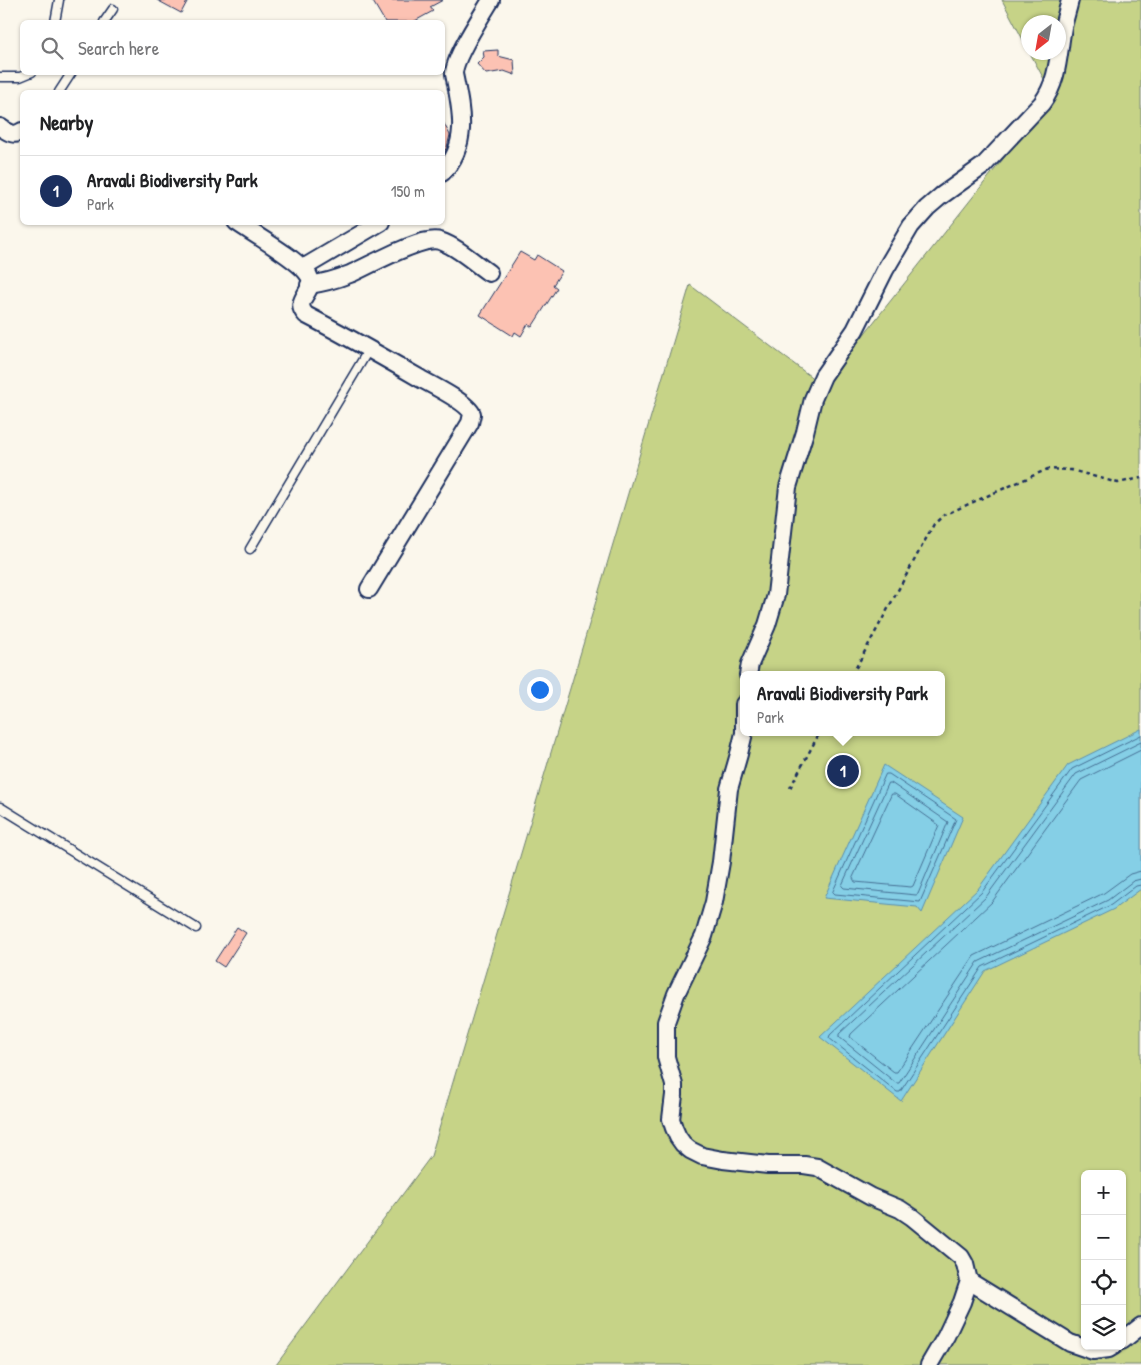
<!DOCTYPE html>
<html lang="en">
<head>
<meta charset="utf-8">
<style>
  body { margin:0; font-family:"Patrick Hand",sans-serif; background:#f6f6f6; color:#202124 }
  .controls { position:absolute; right:15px; bottom:15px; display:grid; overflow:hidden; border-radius:8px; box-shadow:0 1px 4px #0004 }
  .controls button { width:45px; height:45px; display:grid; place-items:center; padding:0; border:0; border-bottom:1px solid #e0e0e0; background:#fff; color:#202124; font:25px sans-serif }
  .compass { position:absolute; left:1021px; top:15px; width:45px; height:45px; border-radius:50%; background:#fff; box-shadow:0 1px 4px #0004; rotate:211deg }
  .you { position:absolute; left:539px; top:689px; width:18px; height:18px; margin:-12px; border:4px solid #fff; border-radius:50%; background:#1a73e8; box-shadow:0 0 0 8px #1a73e833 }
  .badge { display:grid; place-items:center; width:32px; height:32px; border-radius:50%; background:#1b2f5e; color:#fff; font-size:16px; font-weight:700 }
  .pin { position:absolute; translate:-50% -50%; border:2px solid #fff; box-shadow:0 1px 5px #0006 }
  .popup { position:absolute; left:740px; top:671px; width:205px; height:65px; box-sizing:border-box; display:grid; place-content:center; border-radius:8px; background:#fff; filter:drop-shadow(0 1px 4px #0005); font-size:16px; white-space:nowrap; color:#757577 }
  .popup b { font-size:19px; color:#202124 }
  .popup::after { content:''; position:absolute; left:50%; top:100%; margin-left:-10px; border:10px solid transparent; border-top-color:#fff }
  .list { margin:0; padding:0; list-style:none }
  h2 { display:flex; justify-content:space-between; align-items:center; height:65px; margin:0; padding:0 20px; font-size:21px }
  h2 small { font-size:16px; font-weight:400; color:#757577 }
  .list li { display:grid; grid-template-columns:32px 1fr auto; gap:15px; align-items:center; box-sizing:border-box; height:70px; padding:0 20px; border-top:1px solid #e0e0e0 }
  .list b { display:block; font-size:19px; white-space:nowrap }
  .list p { margin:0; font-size:16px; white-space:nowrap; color:#757577 }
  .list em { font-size:16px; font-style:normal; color:#757577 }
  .icon { flex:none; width:28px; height:28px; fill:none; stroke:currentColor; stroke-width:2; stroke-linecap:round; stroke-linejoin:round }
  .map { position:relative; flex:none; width:1141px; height:1365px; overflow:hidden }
  .search { position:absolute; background:#fff; box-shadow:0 1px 4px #0004; left:20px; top:20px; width:425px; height:55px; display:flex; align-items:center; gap:12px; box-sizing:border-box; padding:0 18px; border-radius:8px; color:#757577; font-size:19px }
  .panel { position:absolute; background:#fff; box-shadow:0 1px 4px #0004; left:20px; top:90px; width:425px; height:135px; border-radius:8px }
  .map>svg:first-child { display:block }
</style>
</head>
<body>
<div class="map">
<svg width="1141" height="1365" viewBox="0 0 1141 1365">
  <rect width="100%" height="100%" fill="#fbf7ec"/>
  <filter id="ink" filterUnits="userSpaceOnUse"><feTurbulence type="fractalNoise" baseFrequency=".02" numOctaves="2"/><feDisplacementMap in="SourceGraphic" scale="10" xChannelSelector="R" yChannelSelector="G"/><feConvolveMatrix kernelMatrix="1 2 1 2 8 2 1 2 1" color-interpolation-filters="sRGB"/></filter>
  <g filter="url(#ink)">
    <path fill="#c6d387" stroke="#708172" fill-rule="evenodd" d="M1002,0H1141V1365H276L431,1156L690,285L823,386L1053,96L1030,53L1058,52V22H1028V49ZM744,675H942V732H744ZM1085,1174H1122V1346H1085Z"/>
    <g fill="#85cfe6" stroke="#5b8fb0">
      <path d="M1141,729V889L1114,909L985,971L901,1101L820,1037L978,889L1068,765Z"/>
      <path d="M884,765L963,817L922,913L917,907L824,898Z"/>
    </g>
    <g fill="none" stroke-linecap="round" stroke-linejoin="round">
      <g stroke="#456f94" stroke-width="1">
        <path d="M1141,735L1072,769L982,892L830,1035L829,1038L897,1092H900L982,967L1111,905L1136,886L1141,885"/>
        <path d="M1141,742L1076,774L986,897L839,1034V1037L896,1083H899L978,962L1108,900L1133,881L1141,879"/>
        <path d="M1141,750L1081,780L992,902L851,1034L850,1037L894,1072H897L974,956L1104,893L1130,874L1141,871"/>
        <path d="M886,774H889L956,819L920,902L835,894L833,892Z"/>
        <path d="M889,783H891L948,822L918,894L916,895L844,888L842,886Z"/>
        <path d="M892,794H895L939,825L913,886L911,887L855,882L853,878Z"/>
      </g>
    </g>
    <g fill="#fcc2b3" stroke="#1b2f5e">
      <path d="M157,0H188L181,13Z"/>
      <path d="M372,0H443L430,7L433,11L413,22H385Z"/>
      <path d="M498,50V56L514,60L515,75L504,71L486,74L477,64L484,57L483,51Z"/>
      <path d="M442,120L450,135L447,147L444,152L442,153Z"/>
      <path d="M520,252L534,260L537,255L562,271L553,285L557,288L532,327L528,324L521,336L515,332L513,336L480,315Z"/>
      <path d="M237,927L246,933L224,967L215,961Z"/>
    </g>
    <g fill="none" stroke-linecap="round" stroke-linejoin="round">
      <g stroke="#1b2f5e" stroke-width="11">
        <g id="lane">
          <path d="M55,22L59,0"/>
          <path d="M104,22L113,9"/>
          <path d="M0,77H20L32,72"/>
          <path d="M59,92L72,72"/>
          <path d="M250,549L369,349"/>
          <path d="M0,807L196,928"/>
        </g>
      </g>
      <g stroke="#1b2f5e" stroke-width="20">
        <g id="street">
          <path d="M0,127C8,132 14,137 22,131"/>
          <path d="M442,173C470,144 461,109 454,74C454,57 481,17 491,0"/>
          <path d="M236,222C252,233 301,261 309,276C317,291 291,300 306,315C345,335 383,357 421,379C432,385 468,403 472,414L470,423L369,589"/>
          <path d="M303,268L381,222"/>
          <path d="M309,285C324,283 337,279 350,274C369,266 422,235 440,241C458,247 473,262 489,273"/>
          <path d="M748,675L750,664L767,625L776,595L788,487L805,432L813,399L823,376L855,330L885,270L911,226L927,208L941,196L983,166L1042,103C1059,80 1058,54 1063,27C1065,18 1068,9 1070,0"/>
          <path d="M744,704V733L739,754L729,789L721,862L714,902L704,936L676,994L666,1022V1057L674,1085V1095L671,1119L674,1128L678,1137L683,1144L690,1150L702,1156L723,1160L768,1165H804L817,1167L871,1197L900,1209L912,1217L961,1257L965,1264L969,1281L962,1302L946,1336L929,1365"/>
          <path d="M969,1281L1070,1343L1093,1351L1109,1349L1114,1346"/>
          <path d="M1122,1341L1141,1326"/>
        </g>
      </g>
      <g stroke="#1b2f5e" stroke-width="2.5" stroke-dasharray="4 4" stroke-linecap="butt">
        <path d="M852,675L934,524L944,515L1048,469L1071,470L1118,483L1141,478"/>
        <path d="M790,788L820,732"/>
      </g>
      <use href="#lane" stroke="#fbf7ec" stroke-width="8"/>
      <use href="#street" stroke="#fbf7ec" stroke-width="16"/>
    </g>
  </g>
</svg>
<div class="controls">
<button>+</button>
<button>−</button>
<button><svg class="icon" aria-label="locate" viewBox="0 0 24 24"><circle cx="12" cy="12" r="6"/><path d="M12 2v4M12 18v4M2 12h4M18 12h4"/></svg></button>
<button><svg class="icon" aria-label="layers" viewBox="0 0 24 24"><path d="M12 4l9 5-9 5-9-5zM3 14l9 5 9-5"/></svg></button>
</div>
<svg class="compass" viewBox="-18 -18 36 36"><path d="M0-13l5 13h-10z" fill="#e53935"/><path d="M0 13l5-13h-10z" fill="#757577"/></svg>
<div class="you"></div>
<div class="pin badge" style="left:843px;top:771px">1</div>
<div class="popup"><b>Aravali Biodiversity Park</b>Park</div>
<div class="search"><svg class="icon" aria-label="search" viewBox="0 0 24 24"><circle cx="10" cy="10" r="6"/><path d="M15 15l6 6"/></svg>Search here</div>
<section class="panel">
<h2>Nearby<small></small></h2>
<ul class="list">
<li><span class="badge">1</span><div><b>Aravali Biodiversity Park</b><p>Park</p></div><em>150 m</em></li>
</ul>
</section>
</div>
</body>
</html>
